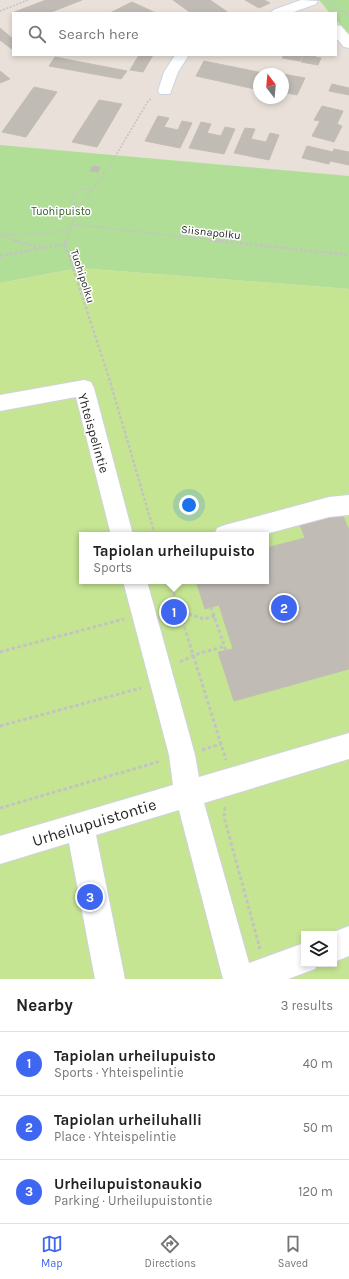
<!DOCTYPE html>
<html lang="en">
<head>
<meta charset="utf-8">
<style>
  body { margin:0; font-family:Karla,sans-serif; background:#f6f6f6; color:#222 }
  .controls { position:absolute; right:12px; bottom:12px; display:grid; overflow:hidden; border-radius:0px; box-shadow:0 2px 6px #0003 }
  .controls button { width:36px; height:36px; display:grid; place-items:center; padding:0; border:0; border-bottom:1px solid #e0e0e0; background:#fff; color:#222; font:20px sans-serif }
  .compass { position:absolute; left:253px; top:68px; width:36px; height:36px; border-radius:50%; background:#fff; box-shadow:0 2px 6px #0003; rotate:344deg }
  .you { position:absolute; left:189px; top:505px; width:14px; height:14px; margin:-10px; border:3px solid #fff; border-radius:50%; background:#1a73e8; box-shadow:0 0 0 6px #1a73e833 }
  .badge { display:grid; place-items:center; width:26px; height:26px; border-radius:50%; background:#3f66f0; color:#fff; font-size:13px; font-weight:700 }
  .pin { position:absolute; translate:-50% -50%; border:2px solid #fff; box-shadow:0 1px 4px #0006 }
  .popup { position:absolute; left:79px; top:532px; width:190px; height:52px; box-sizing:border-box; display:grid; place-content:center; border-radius:0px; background:#fff; filter:drop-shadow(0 1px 3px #0005); font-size:13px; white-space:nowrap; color:#767676 }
  .popup b { font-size:15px; color:#222 }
  .popup::after { content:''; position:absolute; left:50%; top:100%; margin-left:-8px; border:8px solid transparent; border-top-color:#fff }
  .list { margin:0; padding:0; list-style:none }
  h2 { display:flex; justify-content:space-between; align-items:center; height:52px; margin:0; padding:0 16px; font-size:17px }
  h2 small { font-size:13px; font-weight:400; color:#767676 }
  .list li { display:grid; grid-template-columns:26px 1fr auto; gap:12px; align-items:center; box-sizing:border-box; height:64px; padding:0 16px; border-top:1px solid #e0e0e0 }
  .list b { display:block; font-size:15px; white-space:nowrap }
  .list p { margin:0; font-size:13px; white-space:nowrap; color:#767676 }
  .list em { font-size:13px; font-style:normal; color:#767676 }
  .icon { flex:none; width:22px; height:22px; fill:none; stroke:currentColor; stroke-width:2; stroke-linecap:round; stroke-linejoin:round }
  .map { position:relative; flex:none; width:349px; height:979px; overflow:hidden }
  .search { position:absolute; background:#fff; box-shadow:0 2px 6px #0003; left:12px; right:12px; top:12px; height:44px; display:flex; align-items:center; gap:10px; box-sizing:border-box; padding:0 14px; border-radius:0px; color:#767676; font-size:15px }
  .sheet { height:244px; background:#fff }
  nav { display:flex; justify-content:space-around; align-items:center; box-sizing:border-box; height:56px; border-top:1px solid #e0e0e0; background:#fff; font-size:11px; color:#767676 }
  nav a { display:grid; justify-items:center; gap:2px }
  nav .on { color:#3f66f0 }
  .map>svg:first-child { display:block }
</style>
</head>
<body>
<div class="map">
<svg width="349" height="979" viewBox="0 0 349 979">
  <rect width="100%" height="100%" fill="#e9e1d9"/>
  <g fill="#b1de97">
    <path d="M319,0H349V35L336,20V13H330Z"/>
    <path d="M0,145L349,176V289L79,268L0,283Z"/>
  </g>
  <path fill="#c5e593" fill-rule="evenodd" d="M79,268L349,289V979H0V283ZM82,535H266V581H82ZM304,934H334V964H304Z"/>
  <g fill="#c1bbb5" stroke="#c4bdb3">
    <path d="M46,0H82L49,13H12Z"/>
    <path d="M173,0H210L229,13H191Z"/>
    <path d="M245,0H264L270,3L259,8Z"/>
    <path d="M132,2L156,13H110Z"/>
    <path d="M0,28L13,39V50L0,40Z"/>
    <path d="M139,55H153L143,72L130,70Z"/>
    <path d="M284,55H303L300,61L282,58Z"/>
    <path d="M304,55H316L315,57L321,58L318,65L301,62Z"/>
    <path d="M55,57L127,71L121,79L49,66Z"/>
    <path d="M204,61L268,74H259V90L196,76Z"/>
    <path d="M0,71L10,79L0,83Z"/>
    <path d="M283,74L305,78L297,95L283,92Z"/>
    <path d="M332,84L349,88V95L329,91Z"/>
    <path d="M34,87L57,92L26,137L2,132Z"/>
    <path d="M99,100L122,104L97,147L72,142Z"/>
    <path d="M322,106L343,111L337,124L342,126L334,142L312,136L320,121L314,120Z"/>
    <path d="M158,116L169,118L164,127L178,130L182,121L192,123L180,148L145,141Z"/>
    <path d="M201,122L211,124L207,133L221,136L225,127L235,129L224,154L189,148Z"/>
    <path d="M245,128L255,129L251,139L266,142L270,133L279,135L269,160L234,153Z"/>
    <path d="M307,146L333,152L334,149L349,152V165L330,161L329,164L302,158Z"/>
    <path d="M93,166L100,167L98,172L90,171Z"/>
    <path d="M336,516H343L349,530V669L234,701L218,652L233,649L219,605L205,609L196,581H266V548L305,538L300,525Z"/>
  </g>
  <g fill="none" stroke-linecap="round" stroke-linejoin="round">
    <g stroke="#ced2df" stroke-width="2">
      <g id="minor">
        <path d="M301,0L318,1L316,4L291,13H271L273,10Z"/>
        <path d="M336,25L341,26L349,35V48L344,47L336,38Z"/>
        <path d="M175,55H189L178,72L170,94H160L158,91L164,72Z"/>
        <path d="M84,380L91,382L94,388L133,535H111L76,397L0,411V395Z"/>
        <path d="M349,495V515L329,517L262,535H214L217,528L225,525L329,497Z"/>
        <path d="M123,581H147L195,755L199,777L349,733V759L204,803L249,963L304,943V964H317L315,969L288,979H223L179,810L96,835L125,979H95L69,843L0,864V836L173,785L169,755Z"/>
        <path d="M349,926V956L334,962V934H329Z"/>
      </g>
    </g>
    <g stroke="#c3c3c3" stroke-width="1.5" stroke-dasharray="2 1.5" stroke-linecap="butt">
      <path d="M327,2L349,15"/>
      <path d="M0,11L28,0"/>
      <path d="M80,209L71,201C73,190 83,190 92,188"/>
      <path d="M71,224L219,241"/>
      <path d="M0,234H52L69,229"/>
      <path d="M0,235L18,241"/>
      <path d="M66,241L77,211L112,162L148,101L151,99"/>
    </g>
    <g stroke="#c3c3c3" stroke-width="2.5" stroke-dasharray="3 2" stroke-linecap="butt">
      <path d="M14,240L41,248"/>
      <path d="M66,240L65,244L109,378L155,535"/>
      <path d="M210,240L349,255"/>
      <path d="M0,256L65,244"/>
    </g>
    <g stroke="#c3c3c3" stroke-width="3" stroke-dasharray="3.5 2.5" stroke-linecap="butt">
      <path d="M170,581L226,760"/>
      <path d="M211,607L226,651"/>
      <path d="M165,612L180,611L204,619L215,616"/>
      <path d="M0,652L124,619"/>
      <path d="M180,662L194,655L225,646"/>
      <path d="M0,726L141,688"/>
      <path d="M202,750L221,744"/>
      <path d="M225,807L224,817L260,949"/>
      <path d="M0,808L161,761"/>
    </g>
    <use href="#minor" fill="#fff" fill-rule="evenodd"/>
  </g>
  <g text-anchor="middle" stroke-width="3" stroke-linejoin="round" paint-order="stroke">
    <g font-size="11" fill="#2c5e1c" stroke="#fff">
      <text x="61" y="215">Tuohipuisto</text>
    </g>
    <g font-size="11" fill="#272727" stroke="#fff">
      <text transform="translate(211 232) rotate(6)" y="4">Siisnapolku</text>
      <text transform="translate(83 276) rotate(72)" y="4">Tuohipolku</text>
    </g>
    <g font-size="13" fill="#272727" stroke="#fff">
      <text transform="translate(94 433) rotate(74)" y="5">Yhteispelintie</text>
    </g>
    <g font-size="16" fill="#272727" stroke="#fff">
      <text transform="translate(94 822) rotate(-17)" y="6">Urheilupuistontie</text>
    </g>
  </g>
</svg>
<div class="controls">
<button><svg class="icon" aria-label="layers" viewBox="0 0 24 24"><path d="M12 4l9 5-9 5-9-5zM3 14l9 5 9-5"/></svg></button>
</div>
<svg class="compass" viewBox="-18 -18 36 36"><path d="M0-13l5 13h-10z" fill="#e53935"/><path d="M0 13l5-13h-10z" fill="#767676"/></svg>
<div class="you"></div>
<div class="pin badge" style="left:174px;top:612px">1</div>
<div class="popup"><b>Tapiolan urheilupuisto</b>Sports</div>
<div class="pin badge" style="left:284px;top:608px">2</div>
<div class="pin badge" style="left:90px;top:897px">3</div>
<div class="search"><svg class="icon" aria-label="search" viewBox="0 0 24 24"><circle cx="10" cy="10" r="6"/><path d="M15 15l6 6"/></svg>Search here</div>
</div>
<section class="sheet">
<h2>Nearby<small>3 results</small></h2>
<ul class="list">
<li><span class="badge">1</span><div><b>Tapiolan urheilupuisto</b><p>Sports · Yhteispelintie</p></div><em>40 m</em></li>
<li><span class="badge">2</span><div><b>Tapiolan urheiluhalli</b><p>Place · Yhteispelintie</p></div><em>50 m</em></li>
<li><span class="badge">3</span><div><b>Urheilupuistonaukio</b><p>Parking · Urheilupuistontie</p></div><em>120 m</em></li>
</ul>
</section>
<nav>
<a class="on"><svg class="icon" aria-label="map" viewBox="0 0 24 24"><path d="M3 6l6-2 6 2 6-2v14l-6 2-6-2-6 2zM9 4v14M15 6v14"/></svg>Map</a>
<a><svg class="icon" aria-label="directions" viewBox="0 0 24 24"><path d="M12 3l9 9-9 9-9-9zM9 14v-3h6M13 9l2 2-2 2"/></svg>Directions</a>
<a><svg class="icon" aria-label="saved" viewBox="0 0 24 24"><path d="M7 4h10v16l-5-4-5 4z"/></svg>Saved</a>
</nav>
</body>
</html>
